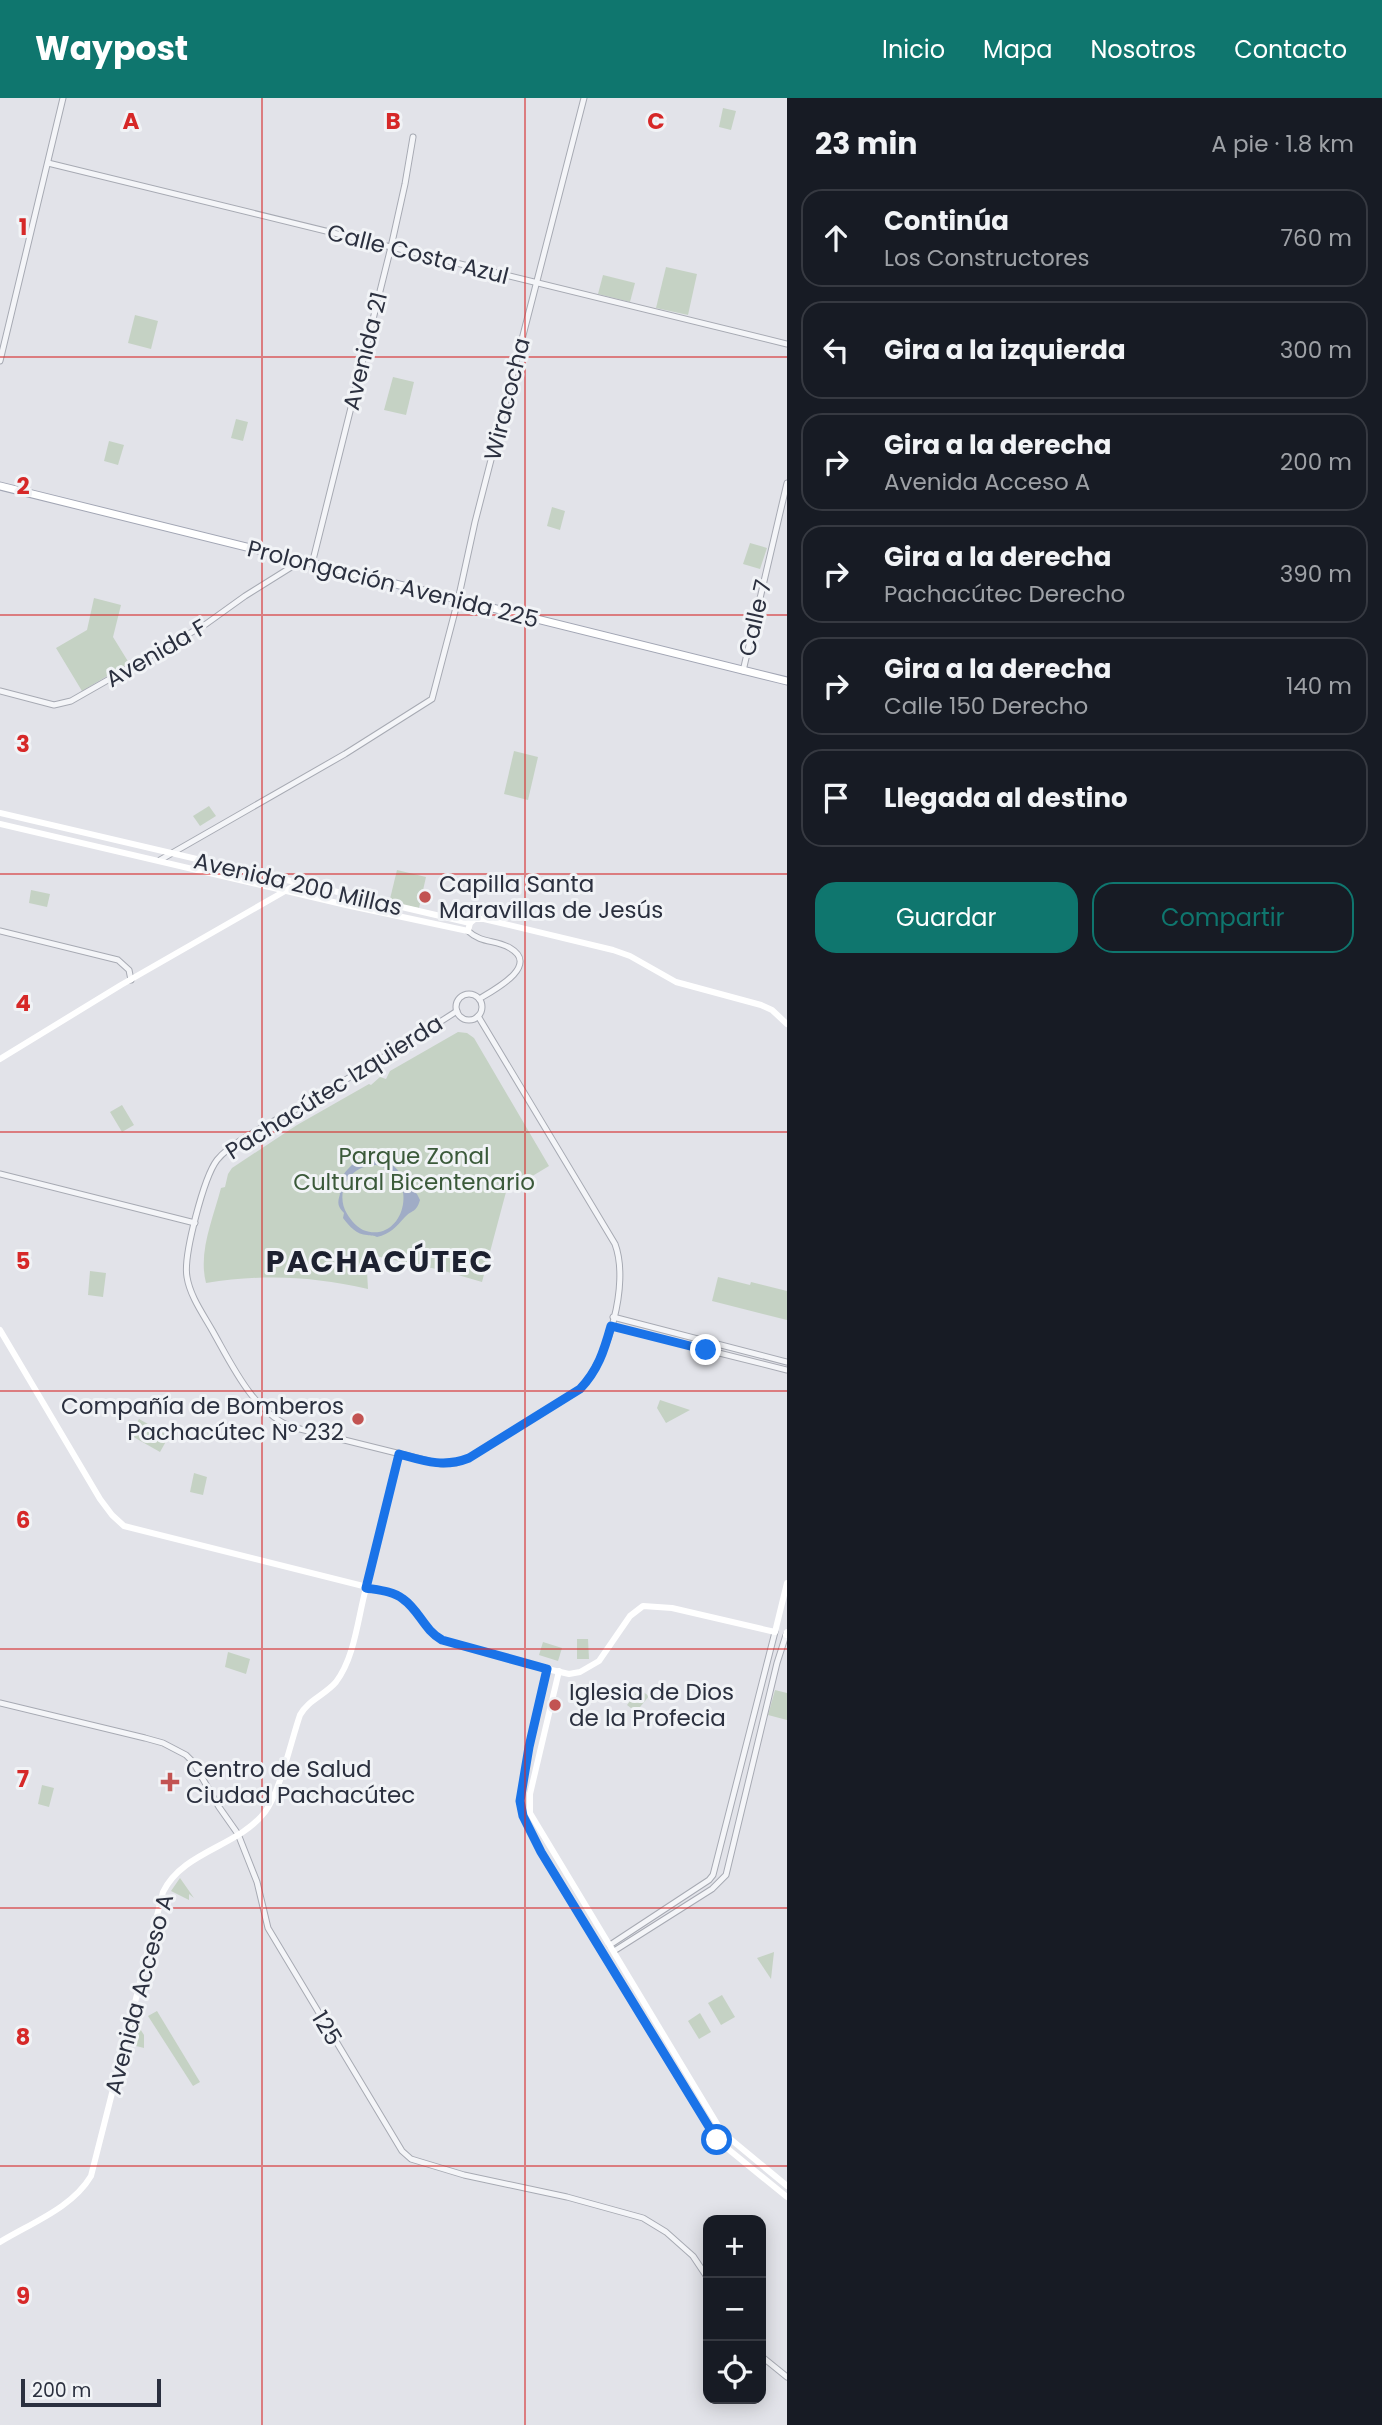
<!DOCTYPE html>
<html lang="es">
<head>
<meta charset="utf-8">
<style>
  body { margin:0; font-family:Poppins,sans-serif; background:#242831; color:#f1f3f6 }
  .controls { position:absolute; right:21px; bottom:21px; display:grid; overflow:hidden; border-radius:14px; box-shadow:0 4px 18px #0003 }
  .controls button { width:63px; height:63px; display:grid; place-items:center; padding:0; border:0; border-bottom:2px solid #363941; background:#171b24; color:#f1f3f6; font:35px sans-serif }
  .scale { position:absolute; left:21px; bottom:18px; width:140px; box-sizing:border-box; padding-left:7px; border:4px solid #2b303f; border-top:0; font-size:19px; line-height:24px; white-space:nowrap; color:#2b303f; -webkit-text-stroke:5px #f1f3f6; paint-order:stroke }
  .stop { position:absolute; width:21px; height:21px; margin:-16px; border:5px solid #1a73e8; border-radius:50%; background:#fff }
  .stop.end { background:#1a73e8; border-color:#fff; box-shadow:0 2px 7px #0008 }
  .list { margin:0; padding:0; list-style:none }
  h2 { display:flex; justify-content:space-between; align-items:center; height:91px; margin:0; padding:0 28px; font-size:30px }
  h2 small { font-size:23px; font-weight:400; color:#9ea1a6 }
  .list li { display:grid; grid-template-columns:46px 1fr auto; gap:21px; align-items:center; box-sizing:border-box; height:98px; margin:0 14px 14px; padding:0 14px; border:2px solid #363941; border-radius:21px }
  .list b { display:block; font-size:26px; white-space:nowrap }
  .list p { margin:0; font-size:23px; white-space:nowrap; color:#9ea1a6 }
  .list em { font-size:23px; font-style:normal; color:#9ea1a6 }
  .actions { display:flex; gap:14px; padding:21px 28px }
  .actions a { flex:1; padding:16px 0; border:2px solid #0f766e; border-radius:21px; text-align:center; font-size:24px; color:#0f766e }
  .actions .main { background:#0f766e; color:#fff }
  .icon { flex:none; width:38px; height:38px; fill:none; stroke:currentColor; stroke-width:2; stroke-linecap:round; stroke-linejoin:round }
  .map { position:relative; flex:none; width:787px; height:2327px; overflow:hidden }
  header { display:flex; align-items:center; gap:42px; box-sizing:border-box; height:98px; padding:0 35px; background:#0f766e; color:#fff }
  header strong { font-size:33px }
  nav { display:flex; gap:38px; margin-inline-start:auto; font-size:24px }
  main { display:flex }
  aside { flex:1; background:#171b24 }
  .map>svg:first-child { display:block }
</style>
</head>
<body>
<header>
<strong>Waypost</strong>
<nav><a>Inicio</a><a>Mapa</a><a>Nosotros</a><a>Contacto</a></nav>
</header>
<main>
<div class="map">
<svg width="787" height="2327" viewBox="0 0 787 2327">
  <rect width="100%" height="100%" fill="#e2e3e9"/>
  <g fill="#c5d2c4">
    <path d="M723,10L736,13L731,32L719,29Z"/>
    <path d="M666,169L697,176L688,217L656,210Z"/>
    <path d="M603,177L635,185L630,204L598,196Z"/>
    <path d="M135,217L158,223L151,251L128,245Z"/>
    <path d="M393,279L414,284L406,317L384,312Z"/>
    <path d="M236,321L248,324L243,343L231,340Z"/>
    <path d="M109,343L124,347L118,367L104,363Z"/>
    <path d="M552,409L565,413L560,432L547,428Z"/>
    <path d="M750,445L767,450L760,471L743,466Z"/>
    <path d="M94,500L121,507L113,539L129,565L82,593L56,550L87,532Z"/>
    <path d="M514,653L538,659L528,702L504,696Z"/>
    <path d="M209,708L216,718L200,728L193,718Z"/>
    <path d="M397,772L426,779L419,810L389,805Z"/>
    <path d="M31,792L50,796L47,809L29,805Z"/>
    <path d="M458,934L467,935L474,940L549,1068L506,1094L482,1184L441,1172L366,1156L368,1191C311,1178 264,1176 206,1185C198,1154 213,1121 221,1090L225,1089L228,1076L232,1070L297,1027L369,986L371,987L380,979L386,981L390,973Z"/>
    <path d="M122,1007L134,1027L122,1034L110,1014Z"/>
    <path d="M90,1173L106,1175L103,1199L88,1197Z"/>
    <path d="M718,1179L750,1187L751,1184L787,1193V1222L712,1203Z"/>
    <path d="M660,1302L690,1312L666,1325L657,1310Z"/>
    <path d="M139,1321L169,1338L160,1354L130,1337Z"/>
    <path d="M194,1375L207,1379L203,1397L190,1394Z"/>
    <path d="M577,1541H588L589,1561H577Z"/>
    <path d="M543,1544L562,1550L558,1563L539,1557Z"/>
    <path d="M228,1554L250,1561L246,1576L225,1569Z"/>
    <path d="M639,1591L649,1598L636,1614L627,1607Z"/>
    <path d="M775,1592L787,1595V1622L768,1617Z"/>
    <path d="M42,1687L54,1690L49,1709L38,1706Z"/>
    <path d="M180,1780L194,1800L189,1796V1802L171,1793Z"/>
    <path d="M774,1854L771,1881L757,1860Z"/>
    <path d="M722,1897L735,1919L721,1927L708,1905Z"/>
    <path d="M157,1913L200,1984L193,1988L148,1918Z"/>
    <path d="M700,1915L711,1934L699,1941L688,1923Z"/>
    <path d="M133,1925L137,1926L144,1937V1950L128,1946Z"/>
  </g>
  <path fill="#a0acc6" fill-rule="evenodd" d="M372,1060L376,1063C388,1060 404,1074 404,1087L417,1096L420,1102C416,1115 413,1111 405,1119C396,1129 390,1136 377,1139C374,1137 371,1138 367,1137C357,1137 349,1128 343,1120L344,1115C338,1109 337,1105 340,1096C335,1085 345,1073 354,1065L359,1066L361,1062ZM376,1067C423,1077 404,1148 363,1132C355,1128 349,1120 345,1112C336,1089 352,1067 376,1067Z"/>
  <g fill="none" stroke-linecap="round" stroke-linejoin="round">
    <g stroke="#a7aab3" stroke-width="7">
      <g id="tertiary">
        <path d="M48,65L787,246"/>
        <path d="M0,263L63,0"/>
        <path d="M312,466L391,149L405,86L413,39"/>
        <path d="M743,573L787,385"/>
        <path d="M0,593L54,607L71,603L206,526L245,498L301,463"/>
        <path d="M160,762L345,656L432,601L458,502L475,424L584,0"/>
        <path d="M0,833L118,862L129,872L131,882"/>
        <path d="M468,833C482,846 495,841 510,850C541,868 492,893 479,901"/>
        <circle cx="469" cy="909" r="13"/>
        <path d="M457,913C405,947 352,978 298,1010C275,1023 232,1043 217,1062C204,1079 183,1158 187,1179C190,1198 203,1216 212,1232C232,1267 253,1314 292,1329L441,1366L456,1365L469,1360L580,1291C608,1261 630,1186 615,1146L478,918"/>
        <path d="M0,1076L195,1125"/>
        <path d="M613,1219L787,1264"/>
        <path d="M611,1228L787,1272"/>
        <path d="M366,1490L399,1356"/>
        <path d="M0,1605L145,1640L163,1645L186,1657L193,1664L219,1709L238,1736L257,1784L268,1830L402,2053L411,2061L464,2077L567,2099L643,2120L666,2134L693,2158L707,2179L708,2200"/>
        <path d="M610,1847L709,1782L713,1777L775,1534"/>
        <path d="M614,1853L712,1791L726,1777L777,1565L786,1537"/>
        <path d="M761,2258L787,2279"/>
      </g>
    </g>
    <g stroke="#a2a6b4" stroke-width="9">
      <path id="primary" d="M0,388L787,583"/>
    </g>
    <use href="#tertiary" stroke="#f4f5f8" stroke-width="5"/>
    <g stroke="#fff" stroke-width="6">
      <path d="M0,715L470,825L475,821H484L613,852L630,858L676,884L761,907L772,912L787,926"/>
      <path d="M0,726L346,807L468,833L470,825"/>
      <path d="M0,961L121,887L299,785"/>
      <path d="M0,1232L100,1401L112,1417L124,1428L395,1496C417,1509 424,1536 449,1544L547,1571L569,1576L580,1574L599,1563L630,1518L643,1508L672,1510L775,1534L787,1485"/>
      <path d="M786,1537L787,1534"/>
      <path d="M547,1571L529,1649L520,1703L521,1713L541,1754L717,2042L787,2099"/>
      <path d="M559,1573L530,1696V1715L722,2034L787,2088"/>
      <path d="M0,2144C31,2125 72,2110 91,2078L163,1794C183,1753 238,1749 265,1714C280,1694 291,1643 300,1617C308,1602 325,1597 336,1584C355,1559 358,1519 366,1490"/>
    </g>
    <use href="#primary" stroke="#fff" stroke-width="7"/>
  </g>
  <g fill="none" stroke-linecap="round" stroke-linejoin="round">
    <path stroke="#1a73e8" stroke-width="9" d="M706,1252L611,1228C604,1253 598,1272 580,1291L469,1360C444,1370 424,1363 399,1356L366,1490C378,1492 393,1493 403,1501C419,1512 424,1532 442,1542L547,1571L529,1649L520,1703L523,1718L541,1754L717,2042"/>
  </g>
  <path fill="none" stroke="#d62828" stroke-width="2" stroke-opacity="0.55" d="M262,0V2327M525,0V2327M0,259H787M0,517H787M0,776H787M0,1034H787M0,1293H787M0,1551H787M0,1810H787M0,2068H787"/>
  <g fill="#c25352" stroke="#f1f3f6" stroke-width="2.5">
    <circle cx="425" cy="799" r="7"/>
    <circle cx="358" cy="1321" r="7"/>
    <circle cx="555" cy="1607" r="7"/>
    <path d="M166.5 1673.5h7v7h7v7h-7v7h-7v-7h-7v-7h7z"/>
  </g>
  <g text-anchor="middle" stroke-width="6" stroke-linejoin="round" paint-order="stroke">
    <g font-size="23" fill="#2b303f" stroke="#f1f3f6">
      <text transform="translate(418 156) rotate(14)" y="8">Calle Costa Azul</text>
      <text transform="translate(365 253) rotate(-76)" y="8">Avenida 21</text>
      <text transform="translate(507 301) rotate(-76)" y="8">Wiracocha</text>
      <text transform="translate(393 486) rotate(14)" y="8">Prolongación Avenida 225</text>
      <text transform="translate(755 520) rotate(-77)" y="8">Calle 7</text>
      <text transform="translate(156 555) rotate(-30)" y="8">Avenida F</text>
      <text transform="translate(298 786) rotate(13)" y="8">Avenida 200 Millas</text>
      <text transform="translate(334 989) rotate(-32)" y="8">Pachacútec Izquierda</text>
      <text transform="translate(139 1896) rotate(-75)" y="8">Avenida Acceso A</text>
      <text transform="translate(327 1930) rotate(59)" y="8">125</text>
    </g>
    <g font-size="23" fill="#2b303f" stroke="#f1f3f6" text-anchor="start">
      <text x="439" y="794">Capilla Santa<tspan x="439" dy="26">Maravillas de Jesús</tspan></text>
      <text x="344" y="1316" text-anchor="end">Compañía de Bomberos<tspan x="344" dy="26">Pachacútec Nº 232</tspan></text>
      <text x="569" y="1602">Iglesia de Dios<tspan x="569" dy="26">de la Profecia</tspan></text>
      <text x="186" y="1679">Centro de Salud<tspan x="186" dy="26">Ciudad Pachacútec</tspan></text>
    </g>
    <g font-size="23" fill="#3b5a3a" stroke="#f1f3f6">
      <text x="414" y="1066">Parque Zonal<tspan x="414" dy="26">Cultural Bicentenario</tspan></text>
    </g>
    <g font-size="30" font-weight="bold" letter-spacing="2" fill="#1d2130" stroke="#f1f3f6">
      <text x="380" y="1174">PACHACÚTEC</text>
    </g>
  </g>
  <g font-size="23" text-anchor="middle" font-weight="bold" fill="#d62828" stroke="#f1f3f6" stroke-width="6" stroke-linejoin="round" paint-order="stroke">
    <text x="131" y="31">A</text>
    <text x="393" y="31">B</text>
    <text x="656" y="31">C</text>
    <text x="23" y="137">1</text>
    <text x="23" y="396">2</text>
    <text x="23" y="654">3</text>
    <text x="23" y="913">4</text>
    <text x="23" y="1171">5</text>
    <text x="23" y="1430">6</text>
    <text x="23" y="1689">7</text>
    <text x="23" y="1947">8</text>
    <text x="23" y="2206">9</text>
  </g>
</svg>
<div class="controls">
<button>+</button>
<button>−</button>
<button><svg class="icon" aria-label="locate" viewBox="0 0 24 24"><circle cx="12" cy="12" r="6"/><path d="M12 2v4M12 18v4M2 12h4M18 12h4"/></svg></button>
</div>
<div class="scale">200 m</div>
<div class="stop" style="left:717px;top:2042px"></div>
<div class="stop end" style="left:706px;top:1252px"></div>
</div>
<aside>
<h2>23 min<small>A pie · 1.8 km</small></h2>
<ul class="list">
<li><svg class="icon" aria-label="ahead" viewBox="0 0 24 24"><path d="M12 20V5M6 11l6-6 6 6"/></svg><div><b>Continúa</b><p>Los Constructores</p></div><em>760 m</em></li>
<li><svg class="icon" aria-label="left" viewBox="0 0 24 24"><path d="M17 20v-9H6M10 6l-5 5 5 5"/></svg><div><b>Gira a la izquierda</b></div><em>300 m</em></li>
<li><svg class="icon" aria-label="right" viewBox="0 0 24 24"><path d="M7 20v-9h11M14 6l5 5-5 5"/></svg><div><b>Gira a la derecha</b><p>Avenida Acceso A</p></div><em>200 m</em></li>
<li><svg class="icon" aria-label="right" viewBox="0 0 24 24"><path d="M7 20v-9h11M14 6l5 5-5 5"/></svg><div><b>Gira a la derecha</b><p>Pachacútec Derecho</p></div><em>390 m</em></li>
<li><svg class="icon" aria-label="right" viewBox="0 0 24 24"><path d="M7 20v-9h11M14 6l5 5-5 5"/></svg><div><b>Gira a la derecha</b><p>Calle 150 Derecho</p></div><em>140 m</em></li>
<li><svg class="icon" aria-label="arrive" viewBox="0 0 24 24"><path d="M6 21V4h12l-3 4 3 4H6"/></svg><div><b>Llegada al destino</b></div></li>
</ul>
<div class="actions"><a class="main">Guardar</a><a>Compartir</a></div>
</aside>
</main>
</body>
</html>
